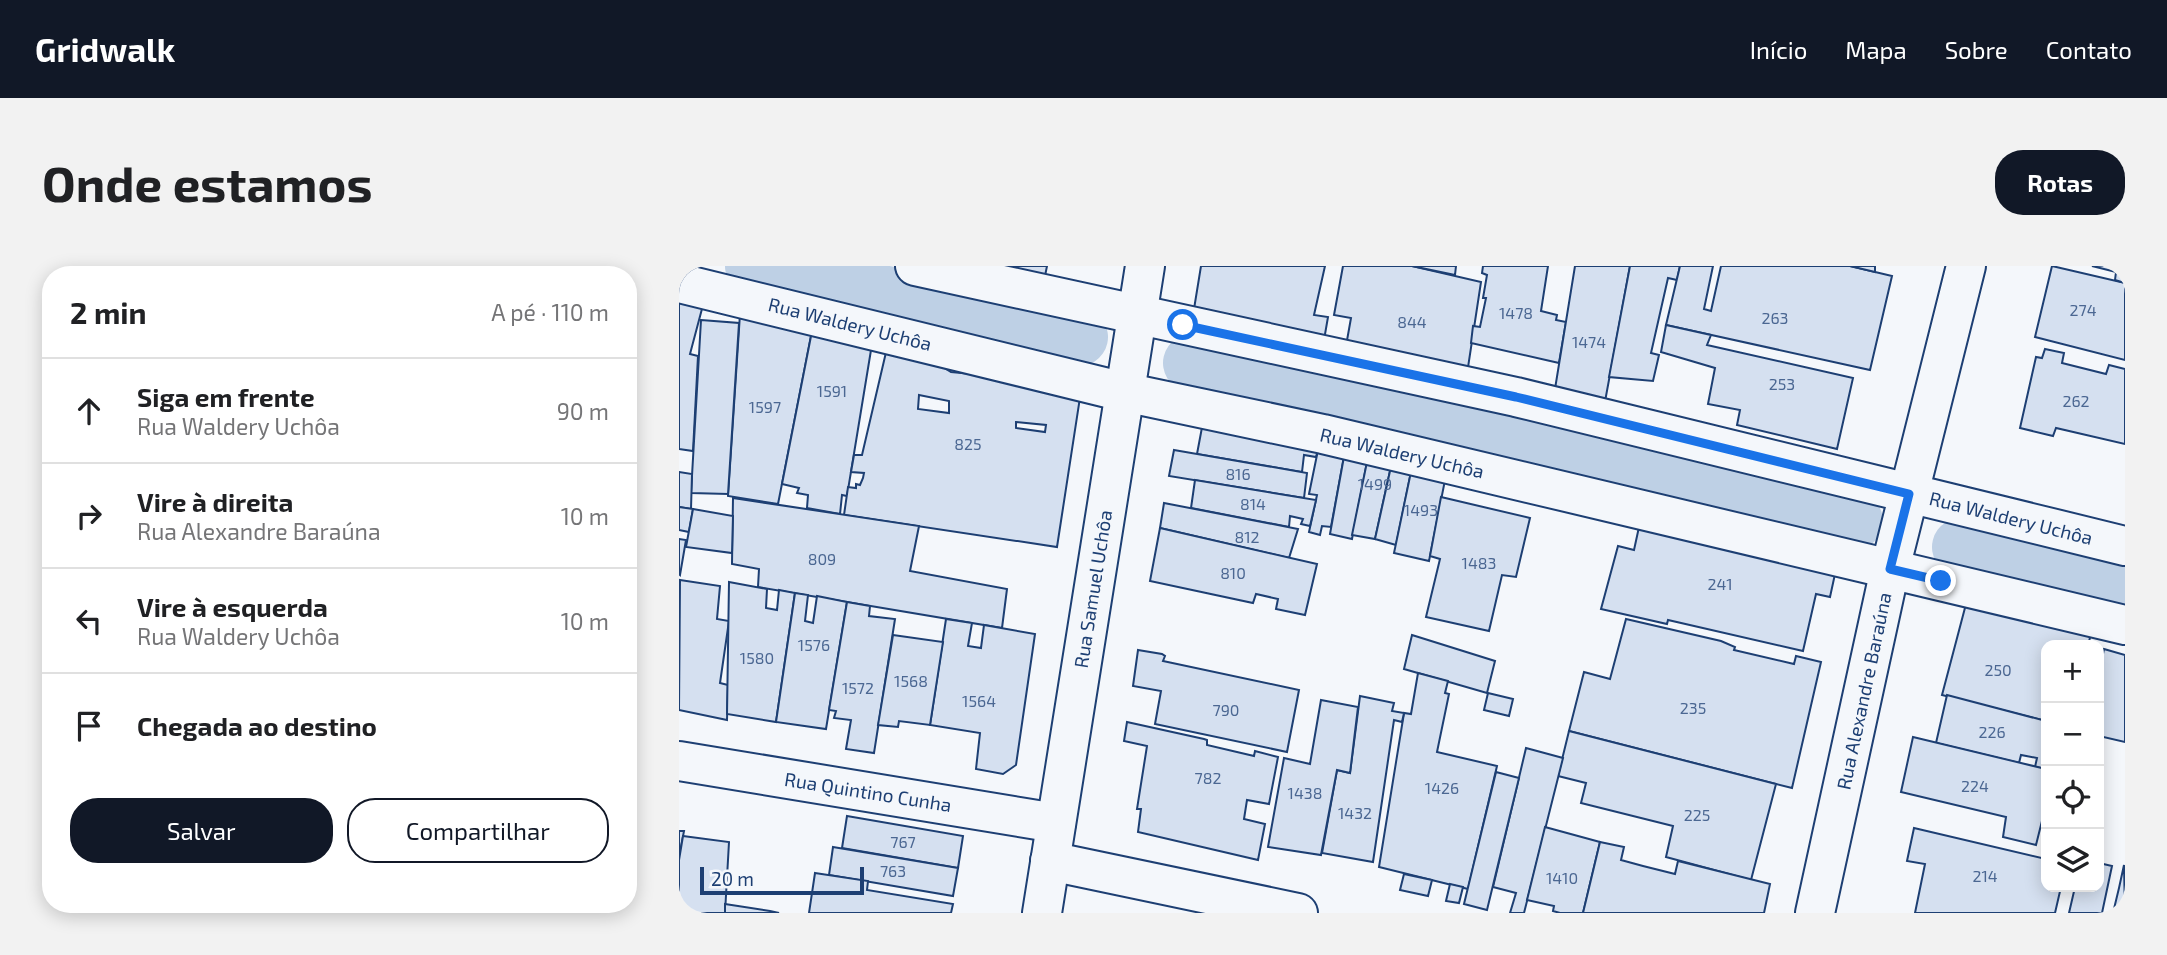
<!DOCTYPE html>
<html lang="pt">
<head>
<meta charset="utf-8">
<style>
  body { margin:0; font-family:"Exo 2",sans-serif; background:#f2f2f2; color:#202124 }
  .controls { position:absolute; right:21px; bottom:21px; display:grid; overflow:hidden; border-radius:14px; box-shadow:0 4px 18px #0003 }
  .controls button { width:63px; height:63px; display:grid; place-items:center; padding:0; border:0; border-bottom:2px solid #e0e0e0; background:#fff; color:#202124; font:35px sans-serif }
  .scale { position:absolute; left:21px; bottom:18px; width:164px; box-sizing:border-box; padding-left:7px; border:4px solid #1d3f73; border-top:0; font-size:19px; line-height:24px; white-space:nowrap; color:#1d3f73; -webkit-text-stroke:5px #f4f7fb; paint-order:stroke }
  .stop { position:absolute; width:21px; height:21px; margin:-16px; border:5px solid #1a73e8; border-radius:50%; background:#fff }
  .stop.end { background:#1a73e8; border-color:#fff; box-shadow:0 2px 7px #0008 }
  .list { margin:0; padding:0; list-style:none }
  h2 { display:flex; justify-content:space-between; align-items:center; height:91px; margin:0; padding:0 28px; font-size:30px }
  h2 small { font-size:23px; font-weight:400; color:#757577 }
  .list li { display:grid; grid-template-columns:46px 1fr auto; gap:21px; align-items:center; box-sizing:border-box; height:105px; padding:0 28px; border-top:2px solid #e0e0e0 }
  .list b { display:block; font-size:26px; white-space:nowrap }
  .list p { margin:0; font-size:23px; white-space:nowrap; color:#757577 }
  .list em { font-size:23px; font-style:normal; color:#757577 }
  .actions { display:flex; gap:14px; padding:21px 28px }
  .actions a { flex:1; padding:16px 0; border:2px solid #111827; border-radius:28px; text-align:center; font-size:24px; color:#111827 }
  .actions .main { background:#111827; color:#fff }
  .icon { flex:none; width:38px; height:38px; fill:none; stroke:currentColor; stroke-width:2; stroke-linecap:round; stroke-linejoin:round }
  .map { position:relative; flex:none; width:1446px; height:647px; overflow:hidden; border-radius:28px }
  header { display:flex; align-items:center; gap:42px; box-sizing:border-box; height:98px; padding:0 35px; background:#111827; color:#fff }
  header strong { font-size:33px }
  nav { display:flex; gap:38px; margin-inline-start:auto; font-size:24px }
  .intro { display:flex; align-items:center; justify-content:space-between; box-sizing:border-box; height:168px; padding:0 42px }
  h1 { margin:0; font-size:49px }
  .button { padding:18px 32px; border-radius:28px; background:#111827; color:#fff; font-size:24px; font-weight:700 }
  main { display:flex; gap:42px; padding:0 42px }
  aside { flex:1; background:#fff; border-radius:28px; box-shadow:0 4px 18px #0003 }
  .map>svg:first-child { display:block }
</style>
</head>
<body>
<header>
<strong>Gridwalk</strong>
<nav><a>Início</a><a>Mapa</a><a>Sobre</a><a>Contato</a></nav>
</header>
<div class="intro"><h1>Onde estamos</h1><a class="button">Rotas</a></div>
<main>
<aside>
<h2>2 min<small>A pé · 110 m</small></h2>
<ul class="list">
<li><svg class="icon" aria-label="ahead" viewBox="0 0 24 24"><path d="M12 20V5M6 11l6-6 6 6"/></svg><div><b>Siga em frente</b><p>Rua Waldery Uchôa</p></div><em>90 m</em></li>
<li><svg class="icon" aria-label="right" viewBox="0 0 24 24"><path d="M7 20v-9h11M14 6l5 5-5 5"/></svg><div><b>Vire à direita</b><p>Rua Alexandre Baraúna</p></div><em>10 m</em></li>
<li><svg class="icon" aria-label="left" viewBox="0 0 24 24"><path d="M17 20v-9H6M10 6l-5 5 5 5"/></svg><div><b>Vire à esquerda</b><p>Rua Waldery Uchôa</p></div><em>10 m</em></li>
<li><svg class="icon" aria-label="arrive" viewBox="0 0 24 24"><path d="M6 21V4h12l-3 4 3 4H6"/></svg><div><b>Chegada ao destino</b></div></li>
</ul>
<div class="actions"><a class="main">Salvar</a><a>Compartilhar</a></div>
</aside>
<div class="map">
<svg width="1446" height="647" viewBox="0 0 1446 647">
  <rect width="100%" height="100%" fill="#f4f7fb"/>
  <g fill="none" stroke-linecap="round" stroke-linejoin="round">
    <g stroke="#bed0e5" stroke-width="58">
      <path d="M75,0L400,71"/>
      <path d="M513,97L1175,255"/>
      <path d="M1282,281L1446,321"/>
    </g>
  </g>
  <g fill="#d5e0f0" stroke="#1d3f73" stroke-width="2" fill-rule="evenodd">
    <path d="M323,0H368L366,10Z"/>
    <path d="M522,0H646L635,49L649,51L645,74L515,43Z"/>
    <path d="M664,0H733L802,16L788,108L667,80L672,52L655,49Z"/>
    <path d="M733,0H777L776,9Z"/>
    <path d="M804,0H869L862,45L878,49L877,54L887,56L880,97L792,77L794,60L801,61L807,32H804L808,9L803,7Z"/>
    <path d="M896,0H951L925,141L875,129Z"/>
    <path d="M951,0H1001L998,14L989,12L972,87L980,89L974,115L930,111Z"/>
    <path d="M1001,0H1034L1025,43L1032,45L1042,0H1171L1213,10L1191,104L987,59Z"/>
    <path d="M1171,0H1196V6Z"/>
    <path d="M1373,0L1446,17V94L1356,71Z"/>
    <path d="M1413,0H1446V17L1436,14L1437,6Z"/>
    <path d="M0,34L24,39L11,88L19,90L14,185L0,183Z"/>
    <path d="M61,48L133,65L99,238L49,230Z"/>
    <path d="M22,54L60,57L49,228L12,227Z"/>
    <path d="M987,59L1032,69L1028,79L1174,112L1158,183L1058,159L1061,144L1029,138L1036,102L982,86Z"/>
    <path d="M133,65L193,78L168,230L163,229L161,248L128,242L129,229L118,227L120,222L103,218Z"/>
    <path d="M208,82L248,91L272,106L392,117L402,125L378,281L165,249L169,221L177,222V218L181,219L184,212L185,207L172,206L175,189H183ZM240,129L270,135V147L239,143ZM337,156L367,159L366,166L337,162Z"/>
    <path d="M1366,83L1385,87L1383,97L1427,108L1430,99L1446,103V178L1377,162L1374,170L1341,162L1357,91L1363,92Z"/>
    <path d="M524,156L639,184L637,191L625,189L623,206L518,188Z"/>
    <path d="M495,184L628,207L625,232L490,210Z"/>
    <path d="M639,184L666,185L652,261L643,260L641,269L630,266L638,229L630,228Z"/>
    <path d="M666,185L689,191L673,273L651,268Z"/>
    <path d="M689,191L713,196L696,273L673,269Z"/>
    <path d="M713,196L733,201L717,279L696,273Z"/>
    <path d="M733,201L767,209L750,295L715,287Z"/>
    <path d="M0,206L13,208L12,243L0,241Z"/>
    <path d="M516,214L637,234L631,260L622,258L624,253L611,250L610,261L512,242Z"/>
    <path d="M762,231L851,252L837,311L823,309L810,365L747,351L761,293L751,290Z"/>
    <path d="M54,232L240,260L231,305L328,323L323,362L79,321L80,303L53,298Z"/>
    <path d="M485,237L619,263L610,292L481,262Z"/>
    <path d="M0,241L14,243L10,266L0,264Z"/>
    <path d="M14,243L54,250L53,287L7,281Z"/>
    <path d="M960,261L1156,308L1151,331L1137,328L1124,385L989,354L988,358L922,343L939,280L955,284Z"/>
    <path d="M481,262L638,298L626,349L597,343L599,333L577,328L574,337L471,315Z"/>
    <path d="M0,273L7,274L1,309L0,308Z"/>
    <path d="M1,314L41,320L38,353L50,355L41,417L49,419L48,454L0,444Z"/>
    <path d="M50,316L88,323L87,342L98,344L100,324L116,327L97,456L48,448Z"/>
    <path d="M116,327L129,329L126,355L134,357L138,330L168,336L147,463L97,456Z"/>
    <path d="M168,336L191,340L190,350L216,353L195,487L167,483L172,454L155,452L157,445L150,444Z"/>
    <path d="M1287,338L1412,368L1409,379H1367V455L1263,429Z"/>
    <path d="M267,353L293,357L289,380L302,382L305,359L356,368L337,499L324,508L297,503L301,467L251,459Z"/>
    <path d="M947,353L1042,375L1056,381L1055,384L1115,398L1117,390L1142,396L1113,522L890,465L905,406L931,413Z"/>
    <path d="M214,369L264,376L251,459L220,455L219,461L199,459Z"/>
    <path d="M733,369L816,395L808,427L725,403Z"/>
    <path d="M1425,383L1446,389V476L1420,470V407Z"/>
    <path d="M459,384L483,388L486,390L484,395L620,424L608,486L476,458L482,425L454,420Z"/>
    <path d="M739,407L769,415L766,427L770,428L758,486L818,500L789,623L700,601L725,447L732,448Z"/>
    <path d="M809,427L834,433L830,450L805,444Z"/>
    <path d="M1268,429L1367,455V503L1356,501L1358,492L1342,489L1340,497L1257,477Z"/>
    <path d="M681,430L715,437L713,445L725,447L723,456L715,454L694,596L643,587L658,504L671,507Z"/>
    <path d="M642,434L679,441L671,507L658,504L642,589L589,581L605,492L631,498Z"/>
    <path d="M448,456L525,473L528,474V479L575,490L576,485L599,491L590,538L568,534L565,553L586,558L579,594L459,566L462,543H458L468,480L445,475Z"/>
    <path d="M890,465L1097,518L1072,614L987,591L994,560L902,537L907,517L879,510Z"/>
    <path d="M1234,471L1367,503V539L1357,579L1324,571L1327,551L1222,526Z"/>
    <path d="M847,482L884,492L845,647H831L837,627L814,621Z"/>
    <path d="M817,506L840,512L808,644L785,638Z"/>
    <path d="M168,550L284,570L279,602L163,582Z"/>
    <path d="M866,561L921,576L904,647H881L874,645L875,640L848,634Z"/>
    <path d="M1235,562L1367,593V621H1382L1376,647H1236L1246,598L1228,595Z"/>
    <path d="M0,565H5L0,591Z"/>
    <path d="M4,570L50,576L46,647H0V594Z"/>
    <path d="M921,576L945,581L942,594L964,600L996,608L999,595L1091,618L1085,647H904Z"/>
    <path d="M154,581L279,602L274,630L150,609Z"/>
    <path d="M1420,597L1433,600L1423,647H1390L1396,621H1420Z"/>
    <path d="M1445,599L1446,647H1434L1440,622Z"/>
    <path d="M136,607L189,615L188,624L274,638L272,647H130Z"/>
    <path d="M725,608L753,614L749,630L721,624Z"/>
    <path d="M771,618L784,621L780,637L767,635Z"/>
    <path d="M46,638L91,645L100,647H46Z"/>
  </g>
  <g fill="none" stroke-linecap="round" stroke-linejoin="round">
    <g stroke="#1d3f73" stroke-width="42">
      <g id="minor">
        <path d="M236,0L837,131L1446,280"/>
        <path d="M0,17L445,126L644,168L1446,359"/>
        <path d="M0,495L377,557"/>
        <path d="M371,595L619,647"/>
        <path d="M363,647L466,0"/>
        <path d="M1136,647L1211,303L1287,0"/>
      </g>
    </g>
    <use href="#minor" stroke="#f4f7fb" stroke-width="38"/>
  </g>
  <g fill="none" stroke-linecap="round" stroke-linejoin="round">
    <path stroke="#1a73e8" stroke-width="9" d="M504,59L837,131L1230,228L1211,303L1262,315"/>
  </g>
  <g text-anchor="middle" stroke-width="5" stroke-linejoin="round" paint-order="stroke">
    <g font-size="16" fill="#4b6792">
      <text x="1404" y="50">274</text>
      <text x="837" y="53">1478</text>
      <text x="1096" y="58">263</text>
      <text x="733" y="62">844</text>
      <text x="910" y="82">1474</text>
      <text x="1103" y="124">253</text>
      <text x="153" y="131">1591</text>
      <text x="1397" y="141">262</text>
      <text x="86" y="147">1597</text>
      <text x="289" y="184">825</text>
      <text x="559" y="214">816</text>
      <text x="696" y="224">1499</text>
      <text x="574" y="244">814</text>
      <text x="742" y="250">1493</text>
      <text x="568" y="277">812</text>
      <text x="143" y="299">809</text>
      <text x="800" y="303">1483</text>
      <text x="554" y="313">810</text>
      <text x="1041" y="324">241</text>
      <text x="135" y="385">1576</text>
      <text x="78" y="398">1580</text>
      <text x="1319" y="410">250</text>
      <text x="232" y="421">1568</text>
      <text x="179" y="428">1572</text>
      <text x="300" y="441">1564</text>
      <text x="1014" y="448">235</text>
      <text x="547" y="450">790</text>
      <text x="1313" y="472">226</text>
      <text x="529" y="518">782</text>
      <text x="1296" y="526">224</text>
      <text x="763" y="528">1426</text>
      <text x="626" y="533">1438</text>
      <text x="676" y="553">1432</text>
      <text x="1018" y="555">225</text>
      <text x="224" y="582">767</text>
      <text x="214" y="611">763</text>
      <text x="1306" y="616">214</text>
      <text x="883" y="618">1410</text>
    </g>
    <g font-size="19" fill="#1d3f73" stroke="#f4f7fb">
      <text transform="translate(171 58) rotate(14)" y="7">Rua Waldery Uchôa</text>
      <text transform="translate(723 187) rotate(13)" y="7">Rua Waldery Uchôa</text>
      <text transform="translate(1332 252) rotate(14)" y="7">Rua Waldery Uchôa</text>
      <text transform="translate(414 323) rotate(-81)" y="7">Rua Samuel Uchôa</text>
      <text transform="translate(1185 425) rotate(-78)" y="7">Rua Alexandre Baraúna</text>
      <text transform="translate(189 526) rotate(9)" y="7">Rua Quintino Cunha</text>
    </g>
  </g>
</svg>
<div class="controls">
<button>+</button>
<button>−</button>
<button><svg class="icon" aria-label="locate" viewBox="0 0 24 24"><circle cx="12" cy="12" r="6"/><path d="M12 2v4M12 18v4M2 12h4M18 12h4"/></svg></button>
<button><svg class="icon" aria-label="layers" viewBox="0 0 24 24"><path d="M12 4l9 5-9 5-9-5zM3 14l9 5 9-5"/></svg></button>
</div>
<div class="scale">20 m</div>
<div class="stop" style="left:504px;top:59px"></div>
<div class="stop end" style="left:1262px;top:315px"></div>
</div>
</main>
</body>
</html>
